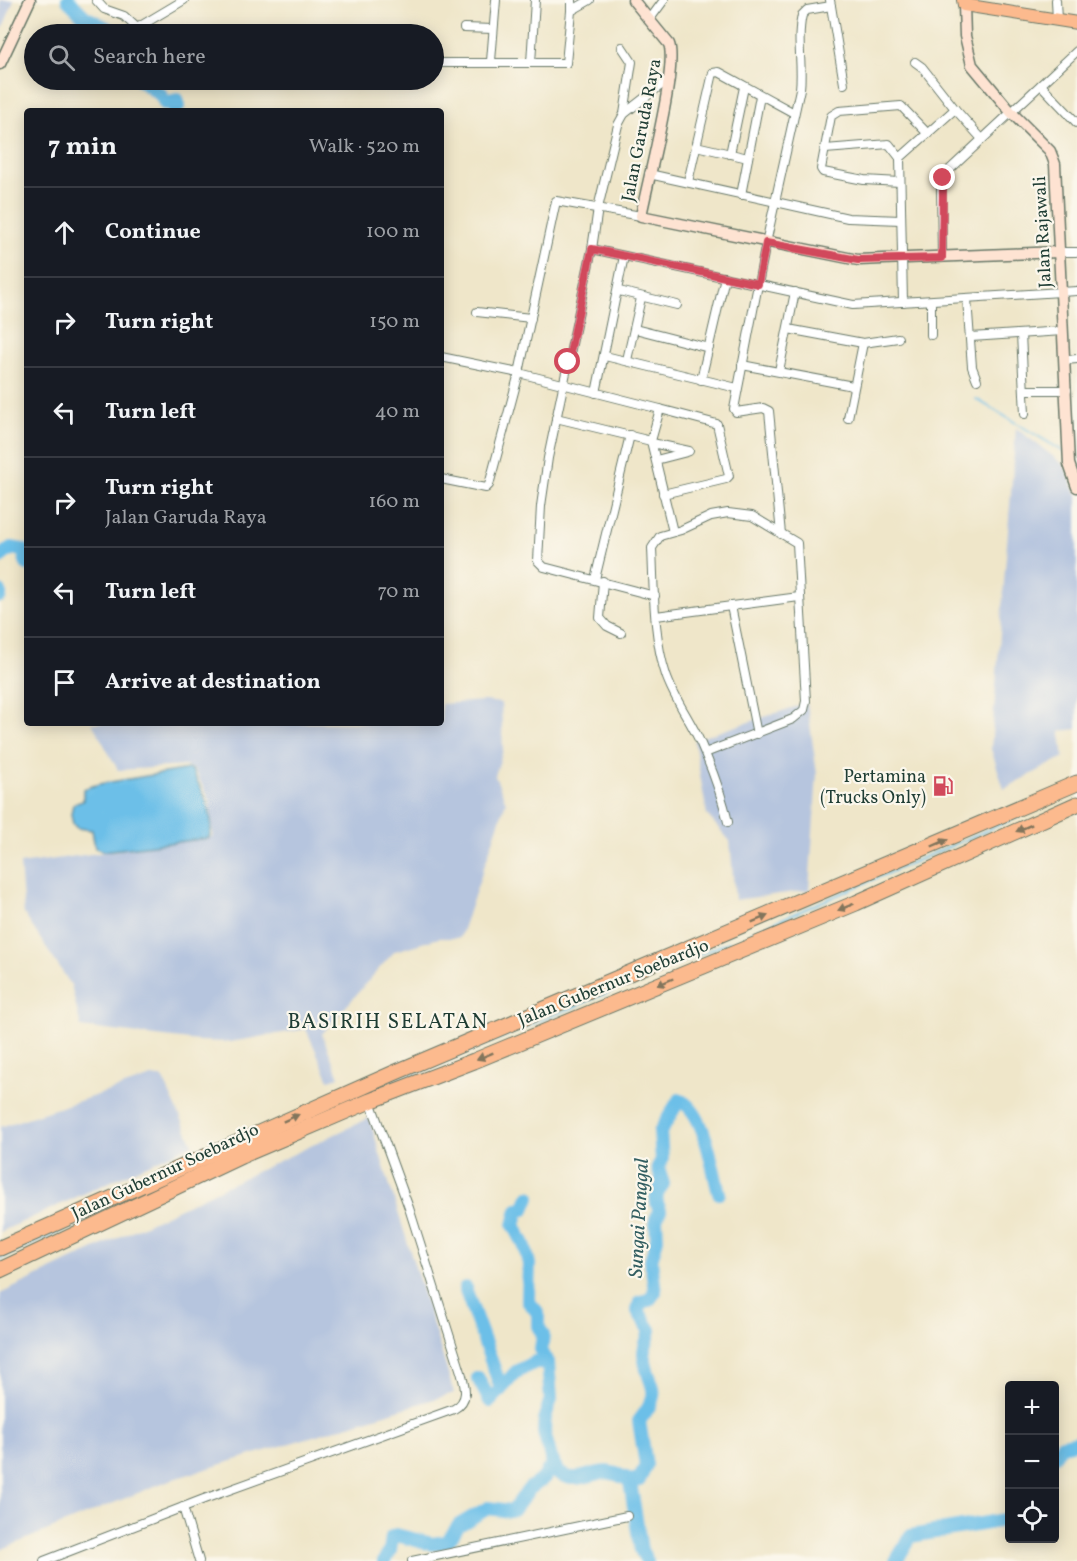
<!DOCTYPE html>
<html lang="en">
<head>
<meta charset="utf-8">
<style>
  body { margin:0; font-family:Vollkorn,serif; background:#242831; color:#f1f3f6 }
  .controls { position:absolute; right:18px; bottom:18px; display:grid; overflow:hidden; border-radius:6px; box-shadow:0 3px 15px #0003 }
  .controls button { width:54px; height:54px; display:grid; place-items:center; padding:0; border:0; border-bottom:2px solid #363941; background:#171b24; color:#f1f3f6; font:30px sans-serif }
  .stop { position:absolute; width:18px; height:18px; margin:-14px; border:4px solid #d1495b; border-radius:50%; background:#fff }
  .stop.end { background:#d1495b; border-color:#fff; box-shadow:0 2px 6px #0008 }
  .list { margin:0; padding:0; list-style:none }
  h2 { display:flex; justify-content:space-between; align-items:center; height:78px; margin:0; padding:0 24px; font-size:26px }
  h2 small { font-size:20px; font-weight:400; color:#9ea1a6 }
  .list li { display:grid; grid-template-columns:39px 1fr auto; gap:18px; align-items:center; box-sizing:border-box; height:90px; padding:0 24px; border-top:2px solid #363941 }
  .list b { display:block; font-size:22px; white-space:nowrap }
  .list p { margin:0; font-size:20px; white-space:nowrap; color:#9ea1a6 }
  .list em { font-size:20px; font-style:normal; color:#9ea1a6 }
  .icon { flex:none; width:33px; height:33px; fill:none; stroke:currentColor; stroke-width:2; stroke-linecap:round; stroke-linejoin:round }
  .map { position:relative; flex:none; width:1077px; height:1561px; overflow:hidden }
  .search { position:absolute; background:#171b24; box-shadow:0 3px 15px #0003; left:24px; top:24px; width:420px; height:66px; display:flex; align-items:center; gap:15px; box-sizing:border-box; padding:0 21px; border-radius:33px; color:#9ea1a6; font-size:22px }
  .panel { position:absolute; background:#171b24; box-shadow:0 3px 15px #0003; left:24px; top:108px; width:420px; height:618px; border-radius:6px }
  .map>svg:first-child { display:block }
</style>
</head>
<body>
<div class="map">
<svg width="1077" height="1561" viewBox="0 0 1077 1561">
  <rect width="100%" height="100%" fill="#fbf7ec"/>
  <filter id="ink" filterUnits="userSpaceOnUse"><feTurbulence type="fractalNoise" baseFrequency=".0167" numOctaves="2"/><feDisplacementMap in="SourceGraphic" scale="12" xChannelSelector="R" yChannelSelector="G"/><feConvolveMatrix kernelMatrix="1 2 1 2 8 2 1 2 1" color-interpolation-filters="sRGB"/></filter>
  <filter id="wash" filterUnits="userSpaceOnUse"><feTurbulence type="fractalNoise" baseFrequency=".008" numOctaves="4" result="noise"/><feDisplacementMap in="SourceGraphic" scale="24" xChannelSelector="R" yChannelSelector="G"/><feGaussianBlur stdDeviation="1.35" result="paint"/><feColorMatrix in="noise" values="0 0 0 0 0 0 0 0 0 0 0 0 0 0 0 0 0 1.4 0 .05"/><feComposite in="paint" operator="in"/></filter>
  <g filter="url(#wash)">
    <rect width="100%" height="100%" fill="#efe6c9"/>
    <g fill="#b6c5de">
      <path d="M0,0H14L0,35Z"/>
      <path d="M1016,428L1064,465L1077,495V729L1060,731L1064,757L1004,789L991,749Z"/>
      <path d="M484,701L501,703L503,750L495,776L506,802L460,938H439L395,951L377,971L322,1034L339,1077L329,1080L306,1029L230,1042L198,1041L81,1027L71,985L24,914L20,864L213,837L209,798L194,770L185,766L118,770L92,723H441V704Z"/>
      <path d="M807,703L817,774L809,890L735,900L730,841L707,815L694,740Z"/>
      <path d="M152,1077H162L193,1144L0,1232V1127Z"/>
      <path d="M369,1118L454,1393L167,1481L0,1550V1294Z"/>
    </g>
    <path fill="#6cbfe8" stroke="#467e8e" stroke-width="1.5" d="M188,769L192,770C201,790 217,816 209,838L104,851L95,848L92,830L77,828L73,824L71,814L73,804L83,801V789L99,784Z"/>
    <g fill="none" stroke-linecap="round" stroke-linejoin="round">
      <g stroke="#6cbfe8" stroke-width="2">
        <path d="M976,399L1066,453"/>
        <path d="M752,932L1036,809"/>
        <path d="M364,1095L729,942"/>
        <path d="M0,1259L183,1175"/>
      </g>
      <g stroke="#6cbfe8" stroke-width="14">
        <path d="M68,0L85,17L119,34"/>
        <path d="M140,80L161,95L165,103L177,100L179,105L174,111"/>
        <path d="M0,557L11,548L23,550L27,564"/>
        <path d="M0,592V596"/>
        <path d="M529,1197L524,1209L518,1210L514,1225L524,1244L529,1264L528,1301L538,1313V1326L543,1335L541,1350L548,1363L551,1399L545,1417L544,1432L551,1458L557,1470"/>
        <path d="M465,1288L501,1388"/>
        <path d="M478,1378L490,1401L516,1372L535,1362L548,1363"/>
        <path d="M1054,1456L1062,1445L1077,1442"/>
        <path d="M630,1482L641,1550L647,1561"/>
        <path d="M384,1561L390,1551L392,1537L396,1535L432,1544L447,1542L459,1525L488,1508L510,1511L515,1508L529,1489L544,1478L548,1470C559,1470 563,1479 574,1478C587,1478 599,1470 612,1473C623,1475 627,1482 639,1480L646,1465L639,1421C667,1386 646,1388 644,1353C644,1346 649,1337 650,1330L638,1311L640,1302L649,1300L655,1292L651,1260L657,1239L656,1219L660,1210C654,1199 656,1193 663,1184L658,1167L662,1160L660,1132L679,1100C705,1110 712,1168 719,1193"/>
        <path d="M896,1561L911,1536L1010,1519"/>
      </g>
    </g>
  </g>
  <g filter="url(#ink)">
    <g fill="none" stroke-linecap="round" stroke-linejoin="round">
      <g stroke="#687868" stroke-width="10">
        <g id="street">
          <path d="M96,0L104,9L124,16L137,28L184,0"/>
          <path d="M571,0V11"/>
          <path d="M1056,0L1057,21"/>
          <path d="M831,6L844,84"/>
          <path d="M650,19L664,0"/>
          <path d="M464,28L493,29"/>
          <path d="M622,47L632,62L624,114"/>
          <path d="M491,61L496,0"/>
          <path d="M915,62L922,67L955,109L982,139"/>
          <path d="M434,63H566L571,11L590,0"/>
          <path d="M531,63L535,0"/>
          <path d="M1041,85L1077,123"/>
          <path d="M696,146L748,158"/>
          <path d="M825,149L889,144L900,158L903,302"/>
          <path d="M730,154L744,87"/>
          <path d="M900,158L955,109"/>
          <path d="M649,174L848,218L901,220"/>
          <path d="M688,182L713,73L719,72L794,113"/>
          <path d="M900,182L864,180L823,172L821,169L831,116L839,111L901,106L928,134"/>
          <path d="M741,195L760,96"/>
          <path d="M592,249L853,305L1077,291"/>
          <path d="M1059,252H1077"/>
          <path d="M942,258L941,184L945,174L1077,51"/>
          <path d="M619,291L677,305"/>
          <path d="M967,299L972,367L977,380"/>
          <path d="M477,312L531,318"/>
          <path d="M635,329L709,348"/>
          <path d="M788,329L863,343L898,338"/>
          <path d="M1021,334L1025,414"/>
          <path d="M931,335V301"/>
          <path d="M971,337L1063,331"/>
          <path d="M605,356L737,388"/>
          <path d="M441,357L519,373L660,409L651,441L673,532"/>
          <path d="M627,360L641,298"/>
          <path d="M1065,360L1077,359"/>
          <path d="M742,365L853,386"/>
          <path d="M779,371L795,292"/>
          <path d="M701,380L725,277"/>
          <path d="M1024,390H1067"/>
          <path d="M596,393L624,256"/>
          <path d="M660,409L717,424L729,476L726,479L663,494"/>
          <path d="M556,418L651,441"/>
          <path d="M848,418L863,343"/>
          <path d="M652,443L689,451"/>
          <path d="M656,460L687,452"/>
          <path d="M441,479L486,488L489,485L519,373L556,201L641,216"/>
          <path d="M781,534L769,411L763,408L736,412L734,409L766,243L800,89C803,64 796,39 802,15L807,10L831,6L830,0"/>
          <path d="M595,579L630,435"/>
          <path d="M603,581L600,618L607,626L621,633"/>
          <path d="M655,596L544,567L538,561L541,506L548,458L592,249L598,208L618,125L624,114L670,78"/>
          <path d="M731,606L757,734"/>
          <path d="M656,616L799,597"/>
          <path d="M705,753L793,719L804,710L806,701L797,543L752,516L728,513L711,516L681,530L660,536L652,548C654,589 653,636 666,675C674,699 691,721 701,744C712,769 722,796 728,822"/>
          <path d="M183,1507L199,1561"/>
          <path d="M44,1561L204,1499L454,1409C470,1400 465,1386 461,1372L409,1208L370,1101"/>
          <path d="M412,1561L627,1516"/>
        </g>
      </g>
      <g stroke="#687868" stroke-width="13">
        <g id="secondary">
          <path d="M633,0L669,44C678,67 647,184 641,216L858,260L1059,252"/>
          <path d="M964,5L965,36L972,65L1011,112L1050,151L1055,164L1069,464L1077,487"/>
          <path d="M0,64L30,0"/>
        </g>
      </g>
      <g stroke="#687868" stroke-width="14">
        <path id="primary" d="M963,0L964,5L1077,23"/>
      </g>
      <g stroke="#687868" stroke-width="17">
        <g id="highway">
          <path d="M0,1248L394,1073L1077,783"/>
          <path d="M0,1270L241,1156L370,1101L474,1061L856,903L1077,804"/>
        </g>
      </g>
      <use href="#street" stroke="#fff" stroke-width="8"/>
      <use href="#secondary" stroke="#fee3d2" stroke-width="10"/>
      <use href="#primary" stroke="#fcba8e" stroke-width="12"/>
      <use href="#highway" stroke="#fcba8e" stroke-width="15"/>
    </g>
    <defs><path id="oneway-solid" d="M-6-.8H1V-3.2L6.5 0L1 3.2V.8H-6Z" transform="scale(1.5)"/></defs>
    <g fill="#82755c">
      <use href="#oneway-solid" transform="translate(1024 828) rotate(156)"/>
      <use href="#oneway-solid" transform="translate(940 843) rotate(-23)"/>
      <use href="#oneway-solid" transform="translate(846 907) rotate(158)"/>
      <use href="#oneway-solid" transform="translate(760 919) rotate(-22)"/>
      <use href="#oneway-solid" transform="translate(665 982) rotate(157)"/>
      <use href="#oneway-solid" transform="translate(485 1056) rotate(158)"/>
      <use href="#oneway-solid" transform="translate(291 1118) rotate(-24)"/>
    </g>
  </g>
  <g fill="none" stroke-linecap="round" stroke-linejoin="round" filter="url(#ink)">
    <path stroke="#d1495b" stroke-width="8" d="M568,362L592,249L758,284L766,243L858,260L942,258L943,178"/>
  </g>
  <defs>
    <g id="fuel-bare" transform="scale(1.62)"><path d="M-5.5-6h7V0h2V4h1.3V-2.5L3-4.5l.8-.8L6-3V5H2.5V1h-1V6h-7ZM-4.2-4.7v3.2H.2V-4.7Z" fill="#d1495b" stroke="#fbf7ec" stroke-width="2.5" paint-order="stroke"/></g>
  </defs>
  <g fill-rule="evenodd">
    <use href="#fuel-bare" x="943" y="786"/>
  </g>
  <g text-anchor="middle" stroke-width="4.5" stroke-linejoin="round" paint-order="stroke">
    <g font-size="18" fill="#1f3d34" stroke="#fbf7ec">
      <text transform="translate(641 130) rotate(-79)" y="6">Jalan Garuda Raya</text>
      <text transform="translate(1042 232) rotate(-93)" y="6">Jalan Rajawali</text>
      <text transform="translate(613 982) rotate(-22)" y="6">Jalan Gubernur Soebardjo</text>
      <text transform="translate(165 1171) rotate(-25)" y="6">Jalan Gubernur Soebardjo</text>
    </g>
    <g font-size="18" fill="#1f3d34" stroke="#fbf7ec" text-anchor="end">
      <text x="926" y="782">Pertamina<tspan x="926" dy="21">(Trucks Only)</tspan></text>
    </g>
    <g font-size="20" font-style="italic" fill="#325e61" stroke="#fbf7ec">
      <text transform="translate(638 1218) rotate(-87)" y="7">Sungai Panggal</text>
    </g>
    <g font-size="21" letter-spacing="1.5" fill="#1f3d34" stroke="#fbf7ec">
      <text x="388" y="1028">BASIRIH SELATAN</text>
    </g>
  </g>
</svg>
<div class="controls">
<button>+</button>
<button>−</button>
<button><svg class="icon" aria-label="locate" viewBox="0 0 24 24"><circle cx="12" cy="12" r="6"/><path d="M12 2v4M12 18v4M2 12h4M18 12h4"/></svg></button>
</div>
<div class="stop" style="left:568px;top:362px"></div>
<div class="stop end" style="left:943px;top:178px"></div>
<div class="search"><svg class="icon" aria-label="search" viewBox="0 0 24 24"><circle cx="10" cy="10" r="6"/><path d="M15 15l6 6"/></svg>Search here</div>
<section class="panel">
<h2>7 min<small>Walk · 520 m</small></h2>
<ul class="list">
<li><svg class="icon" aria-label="ahead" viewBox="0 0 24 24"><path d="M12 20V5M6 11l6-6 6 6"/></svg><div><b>Continue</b></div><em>100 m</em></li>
<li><svg class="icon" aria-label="right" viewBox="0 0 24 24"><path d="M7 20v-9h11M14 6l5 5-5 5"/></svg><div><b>Turn right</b></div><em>150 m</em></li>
<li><svg class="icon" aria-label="left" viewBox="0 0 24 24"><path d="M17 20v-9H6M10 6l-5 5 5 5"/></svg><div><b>Turn left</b></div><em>40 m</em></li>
<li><svg class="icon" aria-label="right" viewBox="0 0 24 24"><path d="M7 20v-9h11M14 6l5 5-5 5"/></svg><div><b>Turn right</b><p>Jalan Garuda Raya</p></div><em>160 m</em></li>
<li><svg class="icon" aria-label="left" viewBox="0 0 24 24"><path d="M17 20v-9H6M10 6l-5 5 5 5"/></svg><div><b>Turn left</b></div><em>70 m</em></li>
<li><svg class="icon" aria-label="arrive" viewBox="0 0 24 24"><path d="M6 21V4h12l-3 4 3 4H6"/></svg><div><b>Arrive at destination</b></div></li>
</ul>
</section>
</div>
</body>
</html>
